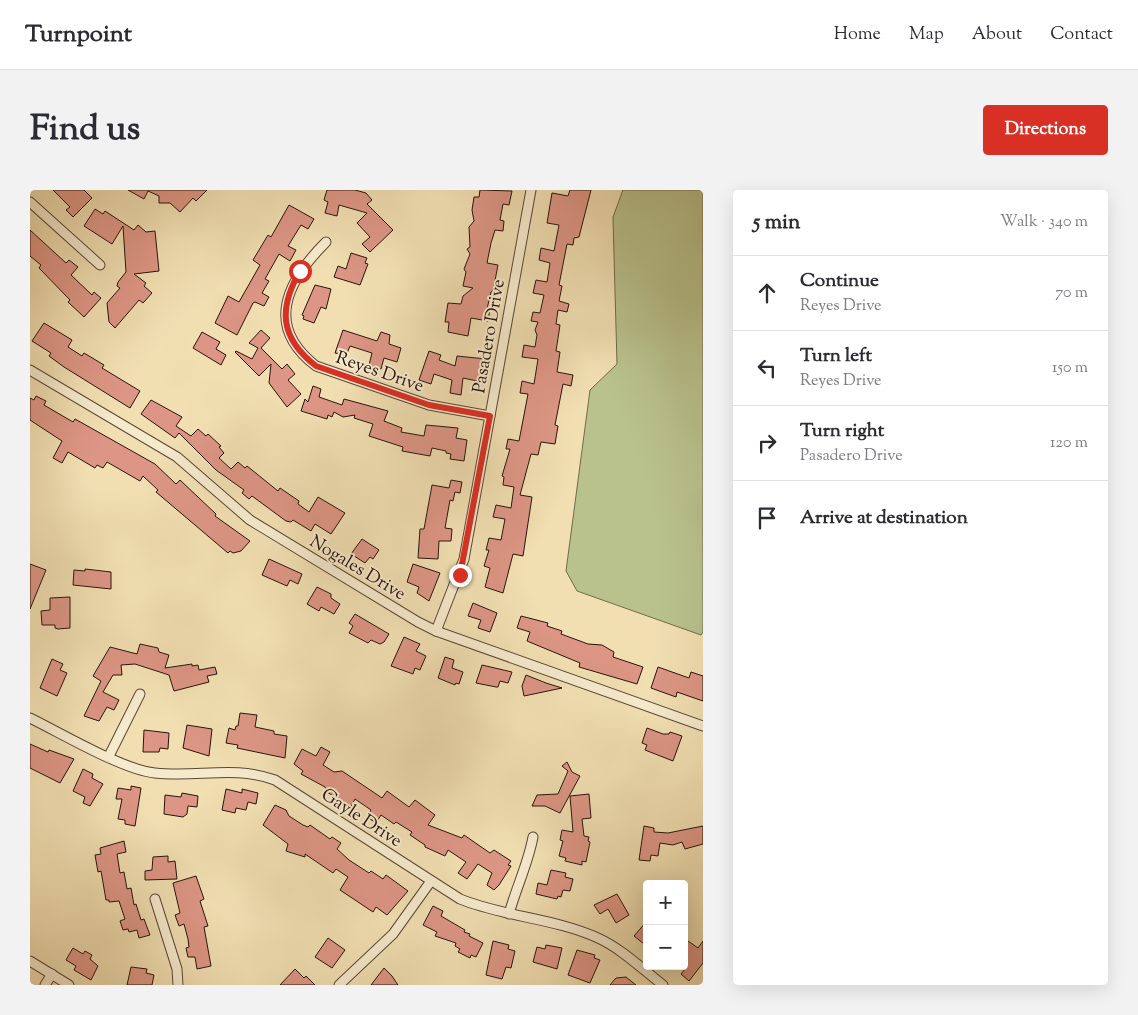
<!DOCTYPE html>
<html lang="en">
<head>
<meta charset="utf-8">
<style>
  body { margin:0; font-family:"Sorts Mill Goudy",serif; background:#f2f2f3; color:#2b2b33 }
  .controls { position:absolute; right:15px; bottom:15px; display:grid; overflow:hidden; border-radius:5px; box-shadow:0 5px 20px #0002 }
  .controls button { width:45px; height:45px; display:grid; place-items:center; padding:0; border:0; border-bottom:1px solid #e1e1e2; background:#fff; color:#2b2b33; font:25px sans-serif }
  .stop { position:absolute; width:15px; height:15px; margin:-11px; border:4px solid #d93025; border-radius:50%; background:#fff }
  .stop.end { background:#d93025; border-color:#fff; box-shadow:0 1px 5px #0008 }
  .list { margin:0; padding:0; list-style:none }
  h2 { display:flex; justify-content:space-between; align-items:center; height:65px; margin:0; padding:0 20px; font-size:21px }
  h2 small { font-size:16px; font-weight:400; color:#7c7c81 }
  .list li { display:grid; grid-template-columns:32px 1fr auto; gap:15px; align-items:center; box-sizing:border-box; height:75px; padding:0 20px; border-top:1px solid #e1e1e2 }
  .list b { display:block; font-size:19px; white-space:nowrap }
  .list p { margin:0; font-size:16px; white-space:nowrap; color:#7c7c81 }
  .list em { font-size:16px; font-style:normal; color:#7c7c81 }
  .icon { flex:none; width:28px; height:28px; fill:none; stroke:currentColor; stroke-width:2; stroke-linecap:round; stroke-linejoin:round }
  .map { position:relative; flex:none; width:673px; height:795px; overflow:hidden; border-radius:5px }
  header { display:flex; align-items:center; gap:30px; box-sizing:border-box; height:70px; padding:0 25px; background:#fff; border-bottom:1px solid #e1e1e2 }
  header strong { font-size:24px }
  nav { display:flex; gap:28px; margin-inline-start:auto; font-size:18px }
  .intro { display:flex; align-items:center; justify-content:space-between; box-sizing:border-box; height:120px; padding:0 30px }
  h1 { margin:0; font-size:35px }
  .button { padding:12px 22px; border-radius:5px; background:#d93025; color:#fff; font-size:18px; font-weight:700 }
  main { display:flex; gap:30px; padding:0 30px }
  aside { flex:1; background:#fff; border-radius:5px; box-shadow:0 5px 20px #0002 }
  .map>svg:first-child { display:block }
</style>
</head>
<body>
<header>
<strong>Turnpoint</strong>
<nav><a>Home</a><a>Map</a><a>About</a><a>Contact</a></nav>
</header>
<div class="intro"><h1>Find us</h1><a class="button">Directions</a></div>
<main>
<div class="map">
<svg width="673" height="795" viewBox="0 0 673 795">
  <rect width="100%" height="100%" fill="#f1dfb2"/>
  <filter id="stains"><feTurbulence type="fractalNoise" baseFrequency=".004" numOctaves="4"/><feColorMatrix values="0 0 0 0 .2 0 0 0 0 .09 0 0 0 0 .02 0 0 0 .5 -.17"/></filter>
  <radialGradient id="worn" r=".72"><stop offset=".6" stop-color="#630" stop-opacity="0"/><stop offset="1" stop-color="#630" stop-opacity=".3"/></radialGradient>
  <path fill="#b9c28d" stroke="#706b4c" d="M593,0H673V442L671,445L547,401L536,381L560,200L587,174L583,27Z"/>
  <g fill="#dd9685" stroke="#28140b">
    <path d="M23,0H54L62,8L43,27L36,20L40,17Z"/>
    <path d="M98,0H177L166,11L163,8L150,22L140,13H129V6L118,1L114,9Z"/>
    <path d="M297,0H325L336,3L342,10L337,14L363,40L340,62L332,54L340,47L327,33L337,23L309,15L307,26L295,23L298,12L294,10Z"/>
    <path d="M450,0L482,1L479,15L473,14L470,30L474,31L473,41L465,40L461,53L457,73L468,75L463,101L461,102L457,119H460L458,131L441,128L438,146L418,142L419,132H415L418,113L431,114L433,106L443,98L433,96L436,82L434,79L440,64L437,59L440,57L439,37L444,31L442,20L444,7H449Z"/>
    <path d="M540,0H561L549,47L544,48L543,55L537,54L529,95L532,96L529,111L539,114L537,122L528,120L526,134L530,135L526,161L530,162L527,182L543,185L541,196L533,194L525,235L528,236L525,254L511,252L508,265L501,264L490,305L502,307L493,366L483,364L473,403L455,397L460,378L454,376L459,360H456L459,348L471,350L475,329L463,327L466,315L481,318L484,297L473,295L474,287L472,286L480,259H476L478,249L489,251L498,204L490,203L492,191L504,194L508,169L492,167L494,155L505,157L507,145L505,140L508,132L501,131L503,122L510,123L514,105L503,103L506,90L517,92L520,73L509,70L511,58L524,61L529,35L517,33L522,3L538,6Z"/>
    <path d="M259,15L284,29L278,39L271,35L258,56L266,60L260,71L249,64L235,89L239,91L232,103L239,107L234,116L225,112L223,113L207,145L185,133L198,106L209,112L230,75L223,70L238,45L241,47Z"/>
    <path d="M65,19L73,24L75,21L104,40L108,35L116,42L125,41L129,81L104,84L116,93L114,96L122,103L113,113L109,110L85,138L79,132L77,113L90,98L87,96L88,92L96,82L93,36L82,54L54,36Z"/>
    <path d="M0,40L36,73L39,70L48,77L41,85L62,105L64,102L71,108L54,127L38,112L40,110L9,78L11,75L0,66Z"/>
    <path d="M321,63L337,68L335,73L338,74L330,95L304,87L308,76L316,79Z"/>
    <path d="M285,95L301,99L296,119L291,117L284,133L273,129L274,126L272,125Z"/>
    <path d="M14,133L42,150L38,157L52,166L54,163L74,175L72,178L110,201L100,218L34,177L19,166L21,163L2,151Z"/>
    <path d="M231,140L240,148L231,158L252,179L257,174L265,184L258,190L271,204L257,217L239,193L241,174L229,186L205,162L206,161L222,169L228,158L219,153Z"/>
    <path d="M313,140L347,151L351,142L360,145L359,154L371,158L367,172L354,168L351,179L339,175L342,163L320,156L316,166L305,163Z"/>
    <path d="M172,142L190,152L186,159L196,165L191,175L163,158Z"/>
    <path d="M399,161L411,165L409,170L425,176L427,166L456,169L452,192L433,188L431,205L420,203L422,190L404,184L401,194L389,190Z"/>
    <path d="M283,196L291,199L289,207L312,215L314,209L358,221L354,231L372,238L371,242L394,246L396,235L428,238L426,248L437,250L434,271L420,269L421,264L416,263V261L402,258L400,266L372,261L373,257L339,246L343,234L324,228L325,225L313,227L304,222L302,227L298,225L297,229L271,221L275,209L278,212Z"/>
    <path d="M6,206L16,211L14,215L43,232L45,229L125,274L146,294L150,290L186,324L185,326L220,351L211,361L203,363L200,361L198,363L126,302L128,300L113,286L110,291L77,272L73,278L67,275L65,278L38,262L32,273L23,268L32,251L0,230V208L4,210Z"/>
    <path d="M121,210L152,227L146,236L161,246L168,239L176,246L178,244L191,256L189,257L194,263L189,268L201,279L208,272L215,278L217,276L248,301L250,298L269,311L268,314L279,322L288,307L315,323L301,344L285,334L281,341L263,330L261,332L256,331L222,306L219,309L212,303L214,300L186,280L149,243L145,248L111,224Z"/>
    <path d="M421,290L432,292L430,303L425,302L423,311L420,310L415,338L422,339L421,351H409L408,369L388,368L390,339H394L402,295L419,298Z"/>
    <path d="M332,349L349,360L343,369L340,367L335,373L321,364Z"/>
    <path d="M239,369L272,384L268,394L260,390L257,396L232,385Z"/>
    <path d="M0,374L16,380L0,419Z"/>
    <path d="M383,374L410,383L399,411L387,403L389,397L377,392Z"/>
    <path d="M55,379L81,382V399L43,395L44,380L55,381Z"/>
    <path d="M287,397L301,404V408L310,414L304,424L291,417L289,421L277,414Z"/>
    <path d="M40,407V438L28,439L25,438V435H12L11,421L20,420V408Z"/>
    <path d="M443,413L467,423L460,442L448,438L451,430L438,426Z"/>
    <path d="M325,424L359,444L354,452L350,454L341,450L338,453L319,443L323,436L319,433Z"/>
    <path d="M491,426L518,433L517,436L532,441L531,444L558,454L572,455L584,462L583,467L613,477L607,494L549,477L550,473L497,451L500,442L487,438Z"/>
    <path d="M374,447L390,454L386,461L396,466L390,480L385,478L383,484L361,476Z"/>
    <path d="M110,454L128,458L129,462L139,465L135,478L162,474V476L168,475L169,480L185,477L187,484L177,486L179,492L144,501L139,485L105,474L91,475L92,485H83L73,502L89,510L84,520L77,517L69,531L54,526L71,491L63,486L80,457L107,464Z"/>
    <path d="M415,467L424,470L422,478L433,482L429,494L426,493L425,495L408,488Z"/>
    <path d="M22,469L33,474L30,480L37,483L27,506L10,498Z"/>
    <path d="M452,475L482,482L478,493L470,491L468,497H466L446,493Z"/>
    <path d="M628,477L659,488L661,482L673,486V511L647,502L646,507L621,498Z"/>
    <path d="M496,485L516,493L532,498L494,506L492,496Z"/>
    <path d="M210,523L227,525L225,537L244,541V544L257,546L255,568L207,558L208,555L196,553L199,538L205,540L206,536H208Z"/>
    <path d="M157,535L182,539L179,566L153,558Z"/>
    <path d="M617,538L633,544H639L640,542L652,546L643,571L615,560L617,555L612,553Z"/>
    <path d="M114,540L139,543L138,559L130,558L129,562H113Z"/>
    <path d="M0,554L18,562L19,560L44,569L30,593L0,578Z"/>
    <path d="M291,557L300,562L293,575L304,582L312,581L352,608L357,601L379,617L385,610L405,625L398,635L432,648L434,645L460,663L464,660L481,671L478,675L481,676L469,695L464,700L457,695L462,683L448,674L437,689L428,683L436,672L418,660L415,666L395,657V655L380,645L382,642L366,632L364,634L351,625L346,633L337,627L341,620L325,609L319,620L310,614L311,611L297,602L295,597L271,584L273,581L264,574L272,559L286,566Z"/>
    <path d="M537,572L542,582L550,586L530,623L515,616H502L507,605L528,604L538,581L532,576Z"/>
    <path d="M53,579L63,584L62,588L73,594L60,616L53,613L55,607L43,601Z"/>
    <path d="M101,596L111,598L105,636L95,634V630L88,629L92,609H86L88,598L101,600Z"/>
    <path d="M196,599L212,603V599L228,603L226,614L218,612L216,620L206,618L205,623L192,620Z"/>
    <path d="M152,603L168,606L167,617L158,616L157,624L153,627L134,624L135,605L151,607Z"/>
    <path d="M559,604L561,628L552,629L554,646L559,647L558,651L560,652L556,672L552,671V675L535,671L536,668L529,666L533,651L530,650L532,640L543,642L540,606Z"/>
    <path d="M245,615L256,620L259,626L273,635L278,637L280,635L300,649L302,647L311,653L307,659L319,670L339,683L341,681L353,689L356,685L378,701L357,725L346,717L343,722L310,700L318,687L306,679L303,683L275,664V667L256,661L258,654L233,635Z"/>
    <path d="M614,636L624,638V642L638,643L673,636V654L655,659L652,652L643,655L630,653L628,666L621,665L620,671L609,670Z"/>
    <path d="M94,651L96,662L87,664L90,683L94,682L97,699L101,698L104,715L106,714L111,730L114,729L120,745L109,748L107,740L99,742L98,739L93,740L90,731L95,729L89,711L79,712V710H76L71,681L68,682L65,665L71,664L70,658Z"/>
    <path d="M138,666V672L145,671L147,689L115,690V681L122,680L123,667Z"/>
    <path d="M521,680L536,683L535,687L543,689L540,701L533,700L531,707L528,706L527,709L506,704L508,693L517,695Z"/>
    <path d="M166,686L174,709L170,711L178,736L174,737L181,776L167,779L165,767H158L156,758L159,757L158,749L154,734L149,736L145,725L150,723L143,693Z"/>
    <path d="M587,704L599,725L586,733L578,719L570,724L564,715Z"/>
    <path d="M403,716L413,721L411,726L435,740L434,742L440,744L439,746L453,753L446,767L441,765L440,768L428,762L430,759L425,756L426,753L405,746L407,742L393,735Z"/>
    <path d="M617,731V750L614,754L604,746Z"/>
    <path d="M298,748L315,760L302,778L285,767Z"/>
    <path d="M463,751L479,755L478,759L485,761L481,778L476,777L472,789L456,785Z"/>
    <path d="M658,751L668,758L673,751V773L659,791L651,784L658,775L654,773V756Z"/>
    <path d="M516,755L532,758L527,779L503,772L507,757L515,759Z"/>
    <path d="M43,758L53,764L55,761L62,765L60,769L68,776L61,790L44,780L46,776L36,770Z"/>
    <path d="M547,760L565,765L564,768L570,770L560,793L538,785Z"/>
    <path d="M101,777L117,779L116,783L124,785L122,795H97Z"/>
    <path d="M354,778L362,786L368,795H341Z"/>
    <path d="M265,779L274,788L276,786L285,795H250Z"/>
    <path d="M596,787L606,795H580L586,788Z"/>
  </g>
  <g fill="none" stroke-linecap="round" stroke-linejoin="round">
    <g stroke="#5a4735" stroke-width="11">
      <g id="street">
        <path d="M0,12L70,75"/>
        <path d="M296,52C257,91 234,136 286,176L399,215L460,226"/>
        <path d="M0,180L147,267L220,330L388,432L406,441L673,536"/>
        <path d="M406,441L434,369L501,0"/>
        <path d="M0,528C31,543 93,580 125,583C167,588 204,575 245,590L430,709C474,727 524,728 568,748C592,759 612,779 633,795"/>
        <path d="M79,566L110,504"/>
        <path d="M125,709L147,779L148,795"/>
        <path d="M479,724C486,698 498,674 503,647"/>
        <path d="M0,771L39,795"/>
        <path d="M15,795L22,784"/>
        <path d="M309,795L363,744L401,691"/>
      </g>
    </g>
    <use href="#street" stroke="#f6eacd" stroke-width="9"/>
  </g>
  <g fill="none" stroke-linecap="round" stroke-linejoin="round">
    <path stroke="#d93025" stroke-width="6" d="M270,81C248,119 250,148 286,176L399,215L460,226L430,385"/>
  </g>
  <g text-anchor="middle" stroke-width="4" stroke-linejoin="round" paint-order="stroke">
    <g font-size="18" fill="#28140b" stroke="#f6eacd">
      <text transform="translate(458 146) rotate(-80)" y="6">Pasadero Drive</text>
      <text transform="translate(350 181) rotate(19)" y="6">Reyes Drive</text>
      <text transform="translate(328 377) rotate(31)" y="6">Nogales Drive</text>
      <text transform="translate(332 627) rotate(33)" y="6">Gayle Drive</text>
    </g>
  </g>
  <rect width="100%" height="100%" filter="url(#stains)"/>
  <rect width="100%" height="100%" fill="url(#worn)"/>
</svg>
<div class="controls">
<button>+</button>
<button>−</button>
</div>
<div class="stop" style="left:270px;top:81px"></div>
<div class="stop end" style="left:430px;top:385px"></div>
</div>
<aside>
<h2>5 min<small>Walk · 340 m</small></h2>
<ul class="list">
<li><svg class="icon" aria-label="ahead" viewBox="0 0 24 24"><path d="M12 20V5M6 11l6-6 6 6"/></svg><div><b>Continue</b><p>Reyes Drive</p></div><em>70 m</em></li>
<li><svg class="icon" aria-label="left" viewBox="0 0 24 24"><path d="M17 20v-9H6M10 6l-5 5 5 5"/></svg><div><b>Turn left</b><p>Reyes Drive</p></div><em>150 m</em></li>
<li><svg class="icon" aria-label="right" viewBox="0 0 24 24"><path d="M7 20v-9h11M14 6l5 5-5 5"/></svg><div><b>Turn right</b><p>Pasadero Drive</p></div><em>120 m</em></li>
<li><svg class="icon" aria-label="arrive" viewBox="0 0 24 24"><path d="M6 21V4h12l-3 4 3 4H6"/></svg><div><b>Arrive at destination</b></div></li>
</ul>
</aside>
</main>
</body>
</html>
